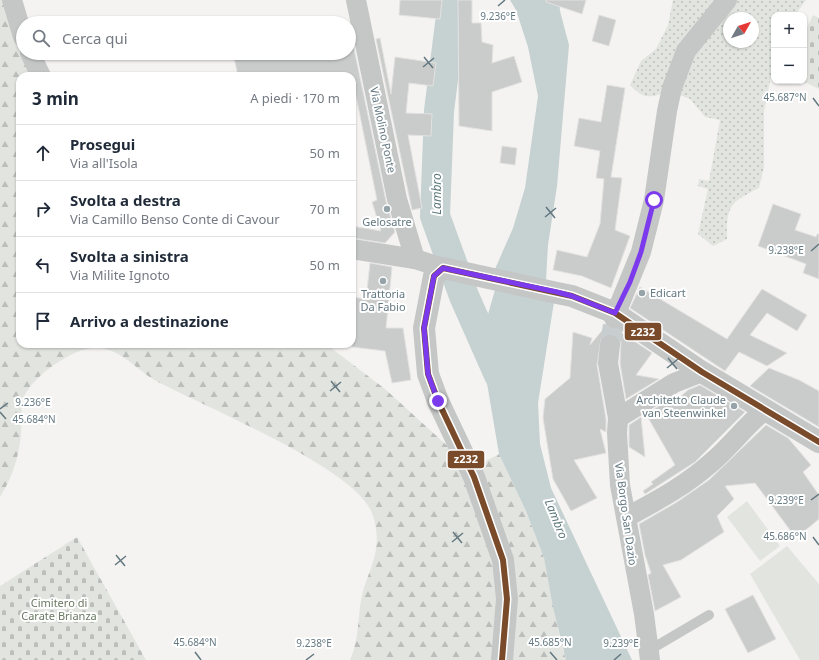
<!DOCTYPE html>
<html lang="it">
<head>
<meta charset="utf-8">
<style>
  body { margin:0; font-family:"Noto Sans",sans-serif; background:#f2f2f3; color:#1f2937 }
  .controls { position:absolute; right:12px; top:12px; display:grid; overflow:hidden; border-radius:8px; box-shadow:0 1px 3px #0004 }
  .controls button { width:36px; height:36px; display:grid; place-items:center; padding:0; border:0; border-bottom:1px solid #e0e1e3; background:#fff; color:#1f2937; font:20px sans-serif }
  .compass { position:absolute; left:723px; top:12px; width:36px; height:36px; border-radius:50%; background:#fff; box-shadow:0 1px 3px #0004; rotate:51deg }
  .stop { position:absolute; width:12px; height:12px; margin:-9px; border:3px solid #7c3aed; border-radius:50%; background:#fff }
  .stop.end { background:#7c3aed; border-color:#fff; box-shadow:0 1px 4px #0008 }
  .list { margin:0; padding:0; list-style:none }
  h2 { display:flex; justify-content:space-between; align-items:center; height:52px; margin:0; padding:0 16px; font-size:17px }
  h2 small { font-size:13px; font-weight:400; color:#747a83 }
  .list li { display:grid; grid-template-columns:26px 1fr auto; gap:12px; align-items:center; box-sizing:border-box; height:56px; padding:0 16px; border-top:1px solid #e0e1e3 }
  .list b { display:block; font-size:15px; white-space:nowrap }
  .list p { margin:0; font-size:13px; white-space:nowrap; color:#747a83 }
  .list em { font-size:13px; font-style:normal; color:#747a83 }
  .icon { flex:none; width:22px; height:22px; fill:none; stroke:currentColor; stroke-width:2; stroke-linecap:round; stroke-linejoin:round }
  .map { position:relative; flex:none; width:819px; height:660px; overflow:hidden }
  .search { position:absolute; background:#fff; box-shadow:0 1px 3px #0004; left:16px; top:16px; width:340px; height:44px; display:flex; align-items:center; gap:10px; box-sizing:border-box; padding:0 14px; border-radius:22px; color:#747a83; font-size:15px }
  .panel { position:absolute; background:#fff; box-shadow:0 1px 3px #0004; left:16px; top:72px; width:340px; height:276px; border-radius:12px }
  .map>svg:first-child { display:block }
</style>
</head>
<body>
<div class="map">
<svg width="819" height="660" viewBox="0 0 819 660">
  <defs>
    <pattern id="grass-dots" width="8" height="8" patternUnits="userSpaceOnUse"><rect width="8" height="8" fill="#e2e5df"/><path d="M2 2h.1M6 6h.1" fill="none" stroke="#bbbeba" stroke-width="1.8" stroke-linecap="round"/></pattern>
    <pattern id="forest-firs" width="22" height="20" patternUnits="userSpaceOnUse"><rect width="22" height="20" fill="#e2e5df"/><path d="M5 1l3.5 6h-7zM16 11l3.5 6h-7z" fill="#bbbeba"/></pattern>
    <pattern id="cemetery-stones" width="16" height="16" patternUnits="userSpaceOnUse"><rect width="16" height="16" fill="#e2e5df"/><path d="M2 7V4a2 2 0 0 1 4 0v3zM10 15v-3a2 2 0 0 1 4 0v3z" fill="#bbbeba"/></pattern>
  </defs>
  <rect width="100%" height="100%" fill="#f4f3f1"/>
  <path fill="url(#grass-dots)" fill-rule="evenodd" d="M673,0H806L795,15H774V61L764,112V167L759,188C731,202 726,205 727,239L713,246L698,234L708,189L698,186L699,179L709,181L720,120L705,117L690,99L669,91C651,98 644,100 630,85L641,61L656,49L668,25ZM729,18H753V42H729Z"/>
  <path fill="url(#forest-firs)" d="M0,0H12L41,76H20V344H326L385,389L453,451L482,463L499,454L526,511L544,558L561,643L566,660H350C360,639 357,614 363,591C367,577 374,563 376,549C378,537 376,520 370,509C348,466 206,407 158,382C139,372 123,351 101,348C86,346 72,354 60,361C46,370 28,384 23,400C20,411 22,423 21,434C19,457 12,478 0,497Z"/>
  <g fill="url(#cemetery-stones)">
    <path d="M813,15L819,18V89L802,81H804V34Z"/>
    <path d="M77,537L146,660H0V586Z"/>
  </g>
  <g fill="#e2e5df">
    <path d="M747,501L780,546L760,561L727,517Z"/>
    <path d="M787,546L819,584V660H800L750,574Z"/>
  </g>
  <g fill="#c6d1d2">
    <path d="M510,0H559L560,11L569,45L557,186L548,245L546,280L495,269L513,228L525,188L538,96L528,47L516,10Z"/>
    <path d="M495,290L554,302L538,403L540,444L551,488L632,660H566L553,607L544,558L526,511L499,454L480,342Z"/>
  </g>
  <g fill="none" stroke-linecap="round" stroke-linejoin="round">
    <path stroke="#c6d1d2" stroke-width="30" d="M453,0L439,111L435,216L464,296L499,375"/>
  </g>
  <g fill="#cacbcb" stroke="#e3e2e1">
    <path d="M400,0H442L440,19L399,15Z"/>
    <path d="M458,0H472V23H481L482,42L493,45L492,63L514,56L522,82L492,92V131L459,126Z"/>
    <path d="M546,0H586L582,14L546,2Z"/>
    <path d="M599,15L616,20L609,46L592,41Z"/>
    <path d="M380,38L391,94L395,57L436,63L433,86L409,83L406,113L432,114L431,136L408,135L422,208L412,210L376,39Z"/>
    <path d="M353,44L386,201L395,232L385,243L352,238V226L381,231L372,202L377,200L352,76H238L233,53H349V45Z"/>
    <path d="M607,85L625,88L611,177L622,178L615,230L630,236L611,288L582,276L553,270L557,250L587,257L600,224L604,179L596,178L600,151L574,146L579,118L601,122Z"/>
    <path d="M502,146L517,148L515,165L500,163Z"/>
    <path d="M773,204L801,214L795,230L816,237L817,234H819V279L803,273L806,264L758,246Z"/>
    <path d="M370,263L392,267L386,328H403L411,380L392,383L385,351L352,347V297L366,299Z"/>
    <path d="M640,287L727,339L762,289L807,315L797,331L767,313L750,335L787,353L767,366L739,352L725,371L630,308Z"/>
    <path d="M606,326L610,329H616L652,353L636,375L659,379L626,399L620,363L621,341L617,336L612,334L605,335L601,339L597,365L606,419V432L600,429L606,453L574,460L597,498L571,511L553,479L543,418L545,399L570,378L573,332L592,338L590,345Z"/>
    <path d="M769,368L799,380L819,391V427L750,386Z"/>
    <path d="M700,385L745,412L695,462L645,494L643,491L653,484L651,482L675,465L646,414L670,399L672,404L688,390Z"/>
    <path d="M641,417L645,457L629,447V425Z"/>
    <path d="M766,425L788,438L811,465L803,472L819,495V519L796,538L755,483L725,486L734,499L717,516L724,532L681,560L663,565L681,597L655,611L648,575L651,573L645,555L639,524L677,502L709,480Z"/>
    <path d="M753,595L776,639L748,653L725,609Z"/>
  </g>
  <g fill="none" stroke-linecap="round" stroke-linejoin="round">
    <path stroke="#c8cecf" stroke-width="20" stroke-dasharray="20 10" stroke-linecap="butt" d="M610,345L614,318"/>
    <path stroke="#c5c7c7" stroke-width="10" d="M648,651L709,615"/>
    <g stroke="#c5c7c7" stroke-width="20">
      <path d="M12,0L23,37"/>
      <path d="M356,0L397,199L415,259"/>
      <path d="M30,53L41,76"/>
      <path d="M352,249L415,259L443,268"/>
      <path d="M614,318L641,252L654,200L667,111L672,88L686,51L727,0"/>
      <path d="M610,345L608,363L618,418L617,433L620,485L644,614L650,660"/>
      <path d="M618,418L674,383L702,372"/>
      <path d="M627,517C658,500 685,486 712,462C731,446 745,426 765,410"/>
    </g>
    <path stroke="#c5c7c7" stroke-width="22" d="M502,660L507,599L503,560L474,477L438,401L428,374L424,328L434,276L443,268L557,293L572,296L615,313L702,372L819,442"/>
    <g stroke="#fff" stroke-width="9">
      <path id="bus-1" d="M502,660L507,599L503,560L474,477L438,401L428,374L424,328L434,276L443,268L572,296L615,313L702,372L819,442"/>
    </g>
    <use href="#bus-1" stroke="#7a4b2a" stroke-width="6"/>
  </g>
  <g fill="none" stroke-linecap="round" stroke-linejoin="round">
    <path stroke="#7c3aed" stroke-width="5" d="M438,401L428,374L424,328L434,276L443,268L557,292L572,296L615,313L630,282L641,252L654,200"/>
  </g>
  <path fill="none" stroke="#637881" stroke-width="1.5" d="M498,6L505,0M424,57L433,68M423,67L434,58M813,98L819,106M546,207L555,218M545,217L556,208M811,251L819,244M668,358L677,369M667,368L678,359M331,381L340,392M330,391L341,382M0,409L8,403M0,412L6,419M811,500L819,494M453,532L462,543M813,537L819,545M452,542L463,533M116,555L125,566M115,565L126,556M195,652L201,660M550,652L557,660M306,660L314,654M614,660L621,654"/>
  <g fill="#96a3a8" stroke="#fff" stroke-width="1.5">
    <circle cx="387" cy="209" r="4"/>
    <circle cx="383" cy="281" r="4"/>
    <circle cx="642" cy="293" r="4"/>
    <circle cx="734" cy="406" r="4"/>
  </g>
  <g text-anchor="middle" stroke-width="4" stroke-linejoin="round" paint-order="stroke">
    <g font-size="11" fill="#637881" stroke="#fff">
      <text transform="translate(383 130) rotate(78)" y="4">Via Molino Ponte</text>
      <text transform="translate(626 514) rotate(82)" y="4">Via Borgo San Dazio</text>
    </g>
    <g font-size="11" fill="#637881" stroke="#fff">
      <text x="387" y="226">Gelosatre</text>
      <text x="650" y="297" text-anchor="start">Edicart</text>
      <text x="383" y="298">Trattoria<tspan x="383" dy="13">Da Fabio</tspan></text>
      <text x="726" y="404" text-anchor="end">Architetto Claude<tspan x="726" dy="13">van Steenwinkel</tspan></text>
    </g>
    <g font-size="11" fill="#697962" stroke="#fff">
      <text x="59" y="607">Cimitero di<tspan x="59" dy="13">Carate Brianza</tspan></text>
    </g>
    <g font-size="12" font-style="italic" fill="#5f7a7f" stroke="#fff">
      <text transform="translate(437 194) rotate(-90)" y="4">Lambro</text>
      <text transform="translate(556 519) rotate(68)" y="4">Lambro</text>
    </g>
  </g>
  <g font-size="10" text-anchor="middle" fill="#637881" stroke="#fff" stroke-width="4" stroke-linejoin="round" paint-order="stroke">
    <text x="498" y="20">9.236°E</text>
    <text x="785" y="101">45.687°N</text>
    <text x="786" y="254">9.238°E</text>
    <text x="33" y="406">9.236°E</text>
    <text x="34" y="423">45.684°N</text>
    <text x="786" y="504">9.239°E</text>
    <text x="785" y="540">45.686°N</text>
    <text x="195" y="646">45.684°N</text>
    <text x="550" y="646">45.685°N</text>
    <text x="314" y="647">9.238°E</text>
    <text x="621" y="647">9.239°E</text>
  </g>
  <g stroke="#fff" stroke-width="1.5">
    <rect x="624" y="322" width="38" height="19" rx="4" fill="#7a4b2a"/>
    <rect x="447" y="450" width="38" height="19" rx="4" fill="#7a4b2a"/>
  </g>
  <g font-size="11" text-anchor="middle" font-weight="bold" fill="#fff">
    <text x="643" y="336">z232</text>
    <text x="466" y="463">z232</text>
  </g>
</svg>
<div class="controls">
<button>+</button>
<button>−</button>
</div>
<svg class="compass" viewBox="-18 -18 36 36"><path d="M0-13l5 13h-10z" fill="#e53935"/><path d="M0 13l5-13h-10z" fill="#747a83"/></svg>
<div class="stop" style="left:654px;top:200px"></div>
<div class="stop end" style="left:438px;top:401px"></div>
<div class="search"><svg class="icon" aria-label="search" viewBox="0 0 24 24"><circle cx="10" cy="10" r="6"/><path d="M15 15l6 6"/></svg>Cerca qui</div>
<section class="panel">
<h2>3 min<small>A piedi · 170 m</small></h2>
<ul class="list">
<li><svg class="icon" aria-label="ahead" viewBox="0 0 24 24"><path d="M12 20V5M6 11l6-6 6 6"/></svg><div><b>Prosegui</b><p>Via all'Isola</p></div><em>50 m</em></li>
<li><svg class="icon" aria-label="right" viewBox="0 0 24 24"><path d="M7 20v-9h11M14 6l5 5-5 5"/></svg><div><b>Svolta a destra</b><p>Via Camillo Benso Conte di Cavour</p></div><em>70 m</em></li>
<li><svg class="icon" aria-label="left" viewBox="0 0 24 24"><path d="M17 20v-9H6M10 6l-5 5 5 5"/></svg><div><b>Svolta a sinistra</b><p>Via Milite Ignoto</p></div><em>50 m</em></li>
<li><svg class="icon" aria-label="arrive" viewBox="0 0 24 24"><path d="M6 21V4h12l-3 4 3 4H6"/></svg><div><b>Arrivo a destinazione</b></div></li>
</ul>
</section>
</div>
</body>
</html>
